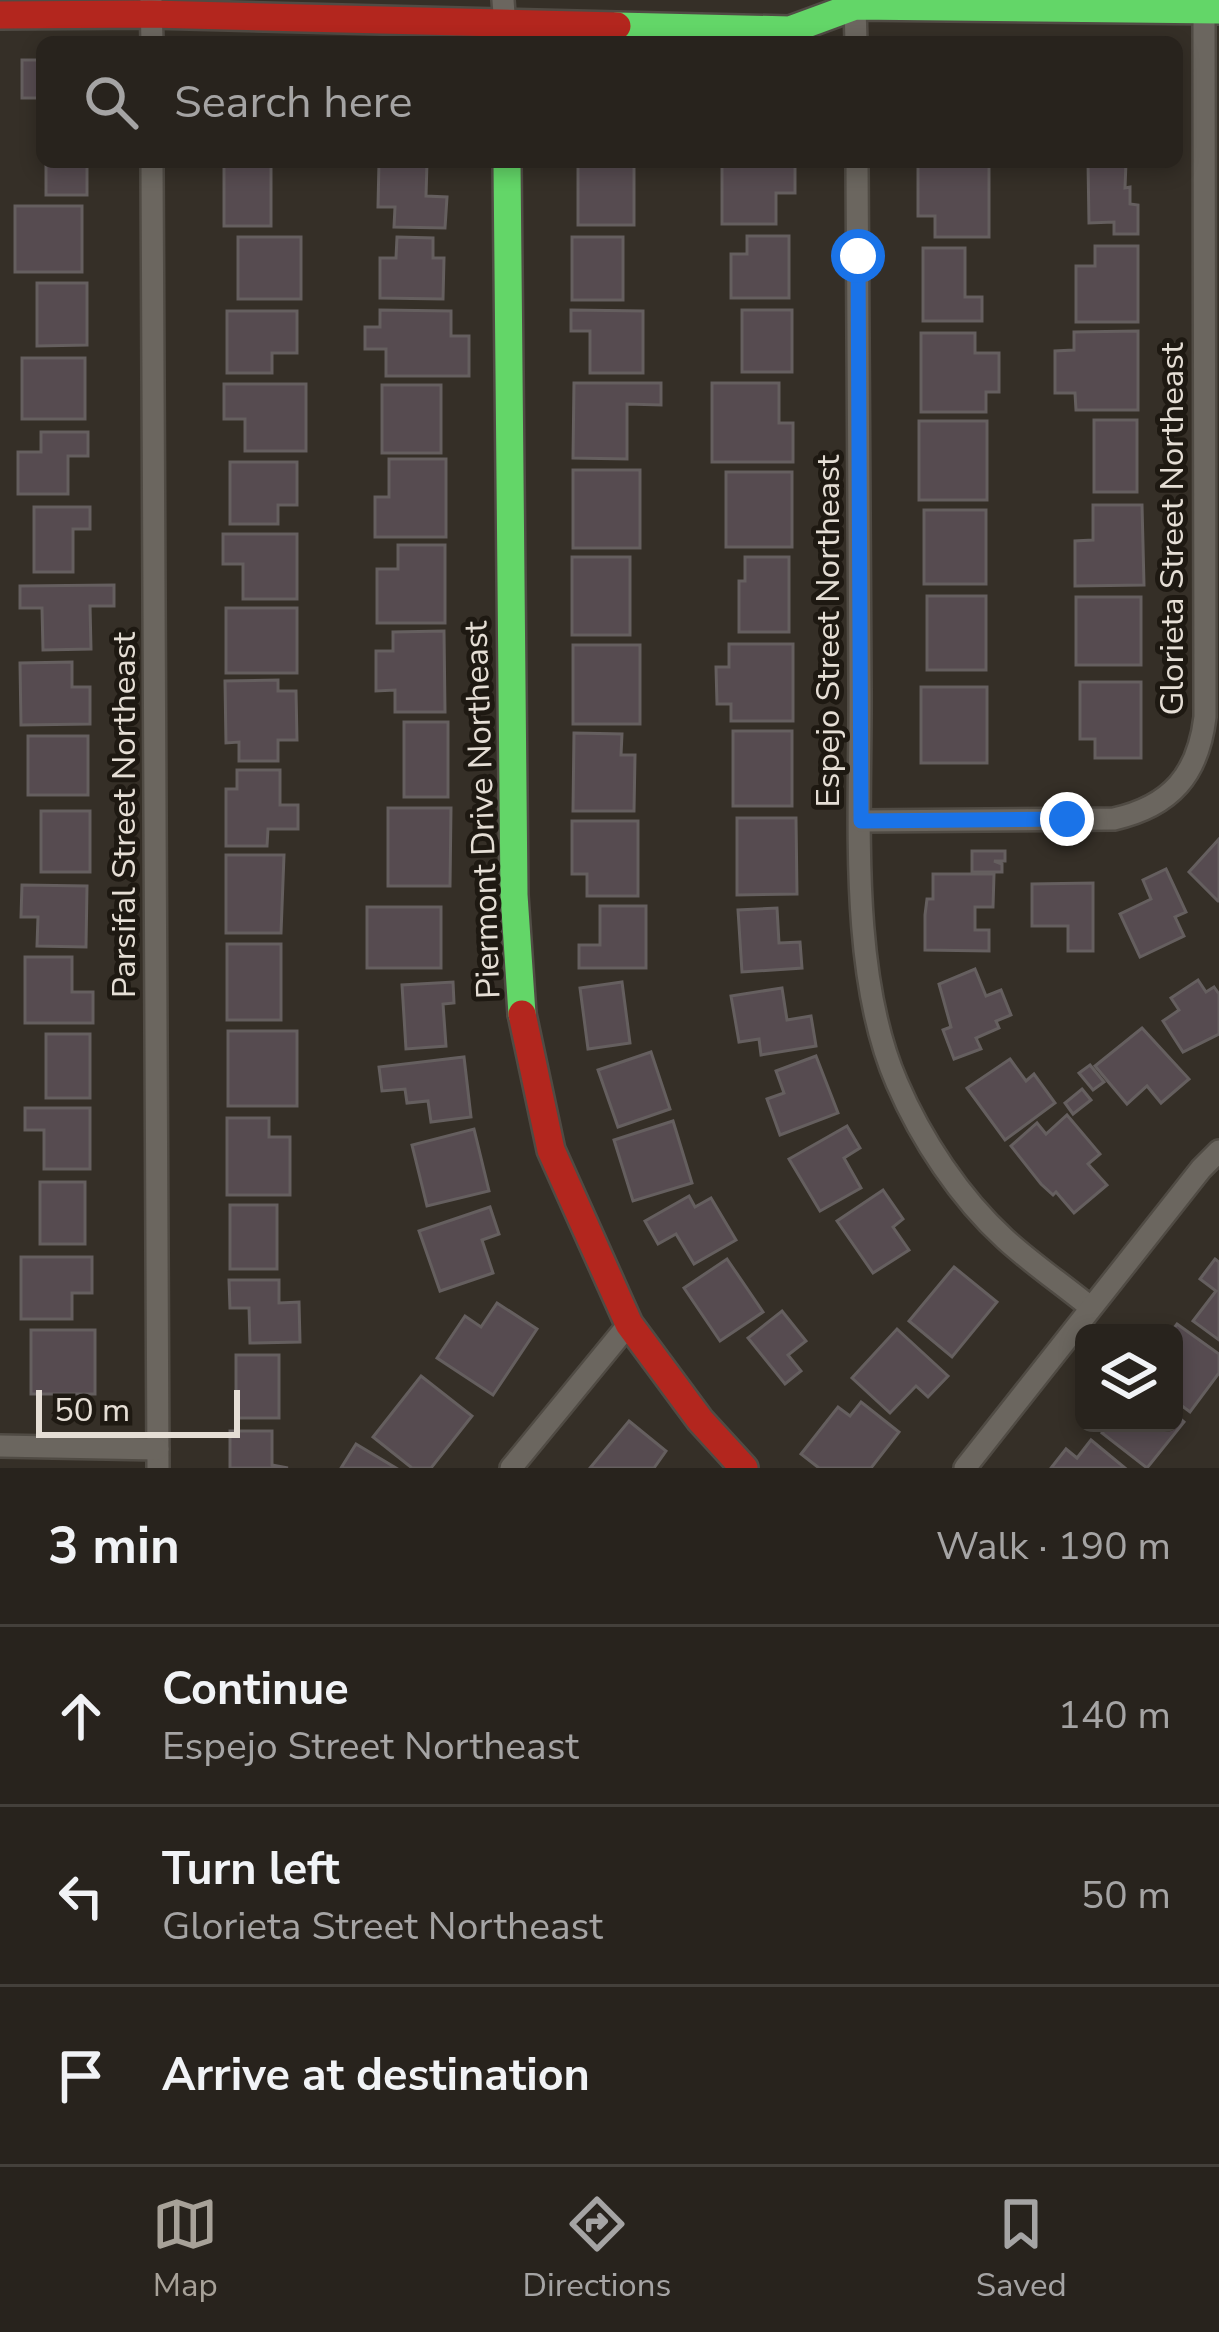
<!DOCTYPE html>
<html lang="en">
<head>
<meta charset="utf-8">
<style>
  body { margin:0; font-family:"Nunito Sans",sans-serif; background:#302b26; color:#f1f3f6 }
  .controls { position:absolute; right:36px; bottom:36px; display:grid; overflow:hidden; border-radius:18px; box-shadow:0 6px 18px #0003 }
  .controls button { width:108px; height:108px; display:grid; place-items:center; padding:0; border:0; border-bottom:3px solid #44403b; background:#28231d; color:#f1f3f6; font:60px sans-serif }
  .scale { position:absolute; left:36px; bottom:30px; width:204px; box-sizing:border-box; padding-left:12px; border:6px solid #e5ded5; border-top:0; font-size:33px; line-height:42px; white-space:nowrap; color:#e5ded5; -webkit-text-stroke:9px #1e1912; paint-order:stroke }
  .stop { position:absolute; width:36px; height:36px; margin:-27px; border:9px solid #1a73e8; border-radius:50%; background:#fff }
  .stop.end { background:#1a73e8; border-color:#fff; box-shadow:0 3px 12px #0008 }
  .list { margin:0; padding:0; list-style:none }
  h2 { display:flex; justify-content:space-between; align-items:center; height:156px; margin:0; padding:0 48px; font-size:51px }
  h2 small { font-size:39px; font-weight:400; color:#a5a4a4 }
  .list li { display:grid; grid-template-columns:78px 1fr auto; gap:36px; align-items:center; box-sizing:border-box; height:180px; padding:0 48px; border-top:3px solid #44403b }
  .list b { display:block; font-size:45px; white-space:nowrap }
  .list p { margin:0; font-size:39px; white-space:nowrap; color:#a5a4a4 }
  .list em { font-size:39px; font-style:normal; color:#a5a4a4 }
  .icon { flex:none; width:66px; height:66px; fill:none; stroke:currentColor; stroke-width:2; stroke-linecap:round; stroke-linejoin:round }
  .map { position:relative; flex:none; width:1219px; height:1468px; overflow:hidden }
  .search { position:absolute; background:#28231d; box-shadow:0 6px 18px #0003; left:36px; right:36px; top:36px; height:132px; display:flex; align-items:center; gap:30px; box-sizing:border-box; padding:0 42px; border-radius:18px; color:#a5a4a4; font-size:45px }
  .sheet { height:696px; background:#28231d }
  nav { display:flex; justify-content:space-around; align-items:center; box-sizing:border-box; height:168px; border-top:3px solid #44403b; background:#28231d; font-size:33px; color:#a5a4a4 }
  nav a { display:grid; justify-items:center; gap:6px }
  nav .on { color:#a7a198 }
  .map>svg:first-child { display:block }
</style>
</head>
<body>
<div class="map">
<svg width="1219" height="1468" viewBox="0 0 1219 1468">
  <rect width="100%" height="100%" fill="#352f27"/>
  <g fill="#564b50" stroke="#655f5f" stroke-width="3">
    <rect x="22" y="60" width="20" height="38"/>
    <rect x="46" y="162" width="41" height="33"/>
    <rect x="224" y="162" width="47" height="64"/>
    <path d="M379,162H427L426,196L447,197L445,228L394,227L395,207H378Z"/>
    <rect x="578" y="162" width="56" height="63"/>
    <path d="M722,162H795V193H776V224H722Z"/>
    <path d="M918,162H989V237H935V216H918Z"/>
    <path d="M1088,162H1126L1125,188L1130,187V204L1138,205V234H1114V222L1089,223Z"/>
    <rect x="15" y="206" width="67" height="66"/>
    <path d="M747,236H789V298H731V254H747Z"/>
    <rect x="238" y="237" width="63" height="62"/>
    <path d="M397,237L433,238V258H444L443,299L380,298V258H396Z"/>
    <rect x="572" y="237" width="51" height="63"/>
    <path d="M1095,246H1138V322H1076V266H1095Z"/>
    <path d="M923,248H965V297H982V321H923Z"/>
    <path d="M37,283H87V345L37,346Z"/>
    <path d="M380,310L451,311V336H469V376H386V349H365V327H380Z"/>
    <path d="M571,310L643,311V373H590V331H571Z"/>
    <rect x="742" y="310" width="50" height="62"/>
    <path d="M227,311H297V353H272V373H227Z"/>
    <path d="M1138,331V410H1076L1075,393H1055V351L1074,350V332Z"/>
    <path d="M921,333H975V353H999V392H986V412H921Z"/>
    <rect x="22" y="358" width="63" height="61"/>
    <path d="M574,383H661V405L627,404V459L573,458Z"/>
    <path d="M712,383H779V423H793V462H712Z"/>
    <path d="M224,384H306V451H245V419H224Z"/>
    <rect x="382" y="385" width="59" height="68"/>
    <rect x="1094" y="420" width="43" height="72"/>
    <rect x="919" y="421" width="68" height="79"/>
    <path d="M41,432H88V456H68V494H18V452H41Z"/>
    <path d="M389,459H446V537H375V497H389Z"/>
    <path d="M230,462H297V505H278V524H230Z"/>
    <rect x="573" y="470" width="67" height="78"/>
    <rect x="726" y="472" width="66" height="75"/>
    <path d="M1093,505H1142L1144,585L1075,586V541L1093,540Z"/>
    <path d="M34,507H90V529H73V572H34Z"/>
    <rect x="924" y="510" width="62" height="74"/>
    <path d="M223,534H297V599H243V564H223Z"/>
    <path d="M398,545H445V623H377V569H398Z"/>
    <rect x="572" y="557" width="58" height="78"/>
    <path d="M745,557H789V632H739V581H745Z"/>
    <path d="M114,585V606H90L91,649L43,650L42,608H20V586Z"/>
    <rect x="927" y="596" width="59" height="74"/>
    <rect x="1076" y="597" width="65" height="68"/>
    <rect x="226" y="608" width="71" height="65"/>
    <path d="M444,631L445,712H395V690L376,691V651H393V632Z"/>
    <path d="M729,644H793V721H731V704H717L716,667H729Z"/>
    <rect x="573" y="645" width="67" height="79"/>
    <path d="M72,662V687H90V724L21,725L20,663Z"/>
    <path d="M278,680V691H296L297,740H278V761H239V742L226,743L225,681Z"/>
    <path d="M1080,682H1141V758H1095V739H1080Z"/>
    <rect x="921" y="687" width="66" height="76"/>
    <rect x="404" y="722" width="44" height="75"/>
    <rect x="733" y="731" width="59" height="75"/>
    <path d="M574,733L622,734L621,755H635L634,811H573Z"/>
    <rect x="28" y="736" width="60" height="59"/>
    <path d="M237,770H280V805H298V829H268L267,846H226V789H237Z"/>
    <path d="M388,808H451L450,886H388Z"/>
    <rect x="41" y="811" width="49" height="61"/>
    <path d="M737,818H796L797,894L737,895Z"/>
    <path d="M572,821H638V896H587V874H572Z"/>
    <path d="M1219,839V901H1218L1189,872Z"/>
    <path d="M972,851H1005V861H994L1002,864V872H972Z"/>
    <path d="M226,855H284L281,933H226Z"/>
    <path d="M1166,869L1186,912L1175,917L1184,936L1140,957L1120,914L1151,899L1143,880Z"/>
    <path d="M933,874H994L993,907H975V930H989V951L925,950V915L927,899H933Z"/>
    <path d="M1093,883V951H1068V926H1032V884Z"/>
    <path d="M22,885L87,886L86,947L37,946L38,917H21Z"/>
    <path d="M600,906H646V968H579V945H600Z"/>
    <rect x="367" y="907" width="74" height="61"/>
    <path d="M777,908L779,943L800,942L802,968L742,972L738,910Z"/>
    <rect x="227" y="944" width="54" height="76"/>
    <path d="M25,957H72V992H93V1023H25Z"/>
    <path d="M975,969L986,996L1001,990L1011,1015L996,1021L999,1028L976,1038L981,1049L954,1059L943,1030L951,1027L939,984Z"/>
    <path d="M1198,980L1206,992L1214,987L1219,994V1034L1183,1052L1163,1021L1179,1010L1171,998Z"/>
    <path d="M453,982L454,1003L443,1004L446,1046L406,1049L402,985Z"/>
    <path d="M622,982L630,1043L588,1049L580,988Z"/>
    <path d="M782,988L787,1020L811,1016L816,1046L761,1055L759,1039L739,1042L731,996Z"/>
    <path d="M1142,1028L1189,1079L1161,1103L1147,1086L1127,1104L1095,1066Z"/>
    <rect x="228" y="1031" width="69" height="75"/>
    <rect x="46" y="1034" width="44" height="64"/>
    <path d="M651,1052L670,1109L618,1127L598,1070Z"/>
    <path d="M816,1056L838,1113L780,1135L767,1099L784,1093L776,1071Z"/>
    <path d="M464,1057L471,1117L431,1122L428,1101L407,1103L405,1089L382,1091L379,1067Z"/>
    <path d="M1010,1059L1026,1081L1034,1074L1055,1103L1005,1140L967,1088Z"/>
    <path d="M1090,1065L1104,1082L1093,1090L1079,1073Z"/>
    <path d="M1082,1089L1091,1100L1073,1114L1065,1103Z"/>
    <path d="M25,1108H90V1169H44V1130H25Z"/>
    <path d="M1067,1115L1100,1154L1088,1164L1107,1185L1074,1213L1056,1192L1053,1195L1041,1184L1011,1146L1037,1123L1046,1134Z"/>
    <path d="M227,1118H269V1137H290V1195H227Z"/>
    <path d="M673,1121L692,1183L633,1201L614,1140Z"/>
    <path d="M847,1126L860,1148L844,1158L861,1188L820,1211L789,1159Z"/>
    <path d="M474,1129L489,1191L427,1206L412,1145Z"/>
    <rect x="40" y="1182" width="45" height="62"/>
    <path d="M883,1190L903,1219L893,1227L909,1250L873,1273L837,1221Z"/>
    <path d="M689,1196L695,1207L711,1198L736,1240L694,1264L676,1234L658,1244L645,1221Z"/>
    <rect x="230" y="1205" width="47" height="64"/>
    <path d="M490,1207L499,1234L482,1240L493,1273L440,1291L419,1231Z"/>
    <path d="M21,1257H92V1293H72V1319H21Z"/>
    <path d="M727,1259L763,1312L720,1341L684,1288Z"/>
    <path d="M1215,1259L1219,1262V1340L1193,1321L1216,1291L1200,1279Z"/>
    <path d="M954,1267L997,1302L952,1357L909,1321Z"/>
    <path d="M229,1280H279V1303L299,1302L300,1342L250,1343L249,1308H230Z"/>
    <path d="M497,1303L537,1329L493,1395L437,1358L465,1316L481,1327Z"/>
    <path d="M782,1311L806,1341L788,1355L801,1371L785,1384L748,1338Z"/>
    <path d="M1177,1324L1219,1354V1373L1190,1412L1174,1400V1333H1170Z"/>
    <path d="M897,1329L948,1376L928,1397L916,1386L890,1413L852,1378Z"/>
    <rect x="31" y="1330" width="64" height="64"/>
    <rect x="236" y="1355" width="43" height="63"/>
    <path d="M421,1376L472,1416L431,1468H412L373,1437Z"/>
    <path d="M861,1402L899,1432L871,1468H819L801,1454L838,1407L850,1416Z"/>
    <path d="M1174,1413L1184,1422L1147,1468L1102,1433L1110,1423H1174Z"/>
    <path d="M629,1421L666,1451L654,1468H590Z"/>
    <path d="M230,1431H272V1465L288,1468H230Z"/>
    <path d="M1091,1440L1125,1468H1051L1066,1449L1077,1458Z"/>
    <path d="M356,1444L396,1468H341Z"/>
  </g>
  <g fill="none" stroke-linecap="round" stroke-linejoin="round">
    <g stroke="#504b44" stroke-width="26">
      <g id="street">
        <path d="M503,0L506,42"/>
        <path d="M151,1L152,42"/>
        <path d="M855,6L856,42"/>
        <path d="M152,162L158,1468"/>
        <path d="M857,162C858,337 859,513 860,688C861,810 848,971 897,1083C921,1139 960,1198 1005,1239C1031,1263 1062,1284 1090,1307"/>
        <path d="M861,821L1114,819C1171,806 1198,775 1205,717L1204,10"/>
        <path d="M0,1446L158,1449"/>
        <path d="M511,1468L629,1324"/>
        <path d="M965,1468L1201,1169L1219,1151"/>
      </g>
    </g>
    <g stroke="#504b44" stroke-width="32">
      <g id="fast">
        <path d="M617,26L790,30L855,6L1219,10"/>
        <path d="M507,162L514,895L522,1014"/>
      </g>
    </g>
    <g stroke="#504b44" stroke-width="32">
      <g id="jam">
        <path d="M0,15L151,14L617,26"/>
        <path d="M522,1014L551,1150L629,1324L700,1420L744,1468"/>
      </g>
    </g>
    <use href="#street" stroke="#6b665f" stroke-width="21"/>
    <use href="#fast" stroke="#63d668" stroke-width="27"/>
    <use href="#jam" stroke="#b3261e" stroke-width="27"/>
  </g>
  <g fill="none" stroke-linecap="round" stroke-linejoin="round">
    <path stroke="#1a73e8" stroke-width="15" d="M858,256L861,821L1067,819"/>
  </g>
  <g text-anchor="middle" stroke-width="10" stroke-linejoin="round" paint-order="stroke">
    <g font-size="33" fill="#e5ded5" stroke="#1e1912">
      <text transform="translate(1171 529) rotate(-90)" y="12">Glorieta Street Northeast</text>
      <text transform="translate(827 631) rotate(-90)" y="12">Espejo Street Northeast</text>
      <text transform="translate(481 810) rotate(-92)" y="12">Piermont Drive Northeast</text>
      <text transform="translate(123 815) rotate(-90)" y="12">Parsifal Street Northeast</text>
    </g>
  </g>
</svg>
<div class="controls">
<button><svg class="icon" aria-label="layers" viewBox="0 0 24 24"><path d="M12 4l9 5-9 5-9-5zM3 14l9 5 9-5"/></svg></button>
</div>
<div class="scale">50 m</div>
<div class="stop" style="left:858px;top:256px"></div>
<div class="stop end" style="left:1067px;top:819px"></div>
<div class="search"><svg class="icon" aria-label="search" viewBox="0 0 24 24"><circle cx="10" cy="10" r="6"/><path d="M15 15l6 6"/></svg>Search here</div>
</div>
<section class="sheet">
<h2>3 min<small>Walk · 190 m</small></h2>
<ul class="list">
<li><svg class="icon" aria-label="ahead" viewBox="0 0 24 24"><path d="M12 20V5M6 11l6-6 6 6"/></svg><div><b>Continue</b><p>Espejo Street Northeast</p></div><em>140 m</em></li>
<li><svg class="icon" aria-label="left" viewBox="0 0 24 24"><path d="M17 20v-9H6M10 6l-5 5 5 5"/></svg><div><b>Turn left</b><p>Glorieta Street Northeast</p></div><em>50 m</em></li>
<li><svg class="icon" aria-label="arrive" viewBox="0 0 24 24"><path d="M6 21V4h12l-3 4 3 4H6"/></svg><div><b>Arrive at destination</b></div></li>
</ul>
</section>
<nav>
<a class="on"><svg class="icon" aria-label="map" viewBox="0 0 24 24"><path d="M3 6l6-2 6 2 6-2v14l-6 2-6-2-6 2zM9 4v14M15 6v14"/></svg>Map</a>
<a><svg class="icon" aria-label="directions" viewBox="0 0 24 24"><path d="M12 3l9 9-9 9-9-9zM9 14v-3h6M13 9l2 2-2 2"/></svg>Directions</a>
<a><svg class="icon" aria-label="saved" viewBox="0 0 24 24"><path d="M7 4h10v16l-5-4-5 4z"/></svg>Saved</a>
</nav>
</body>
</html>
